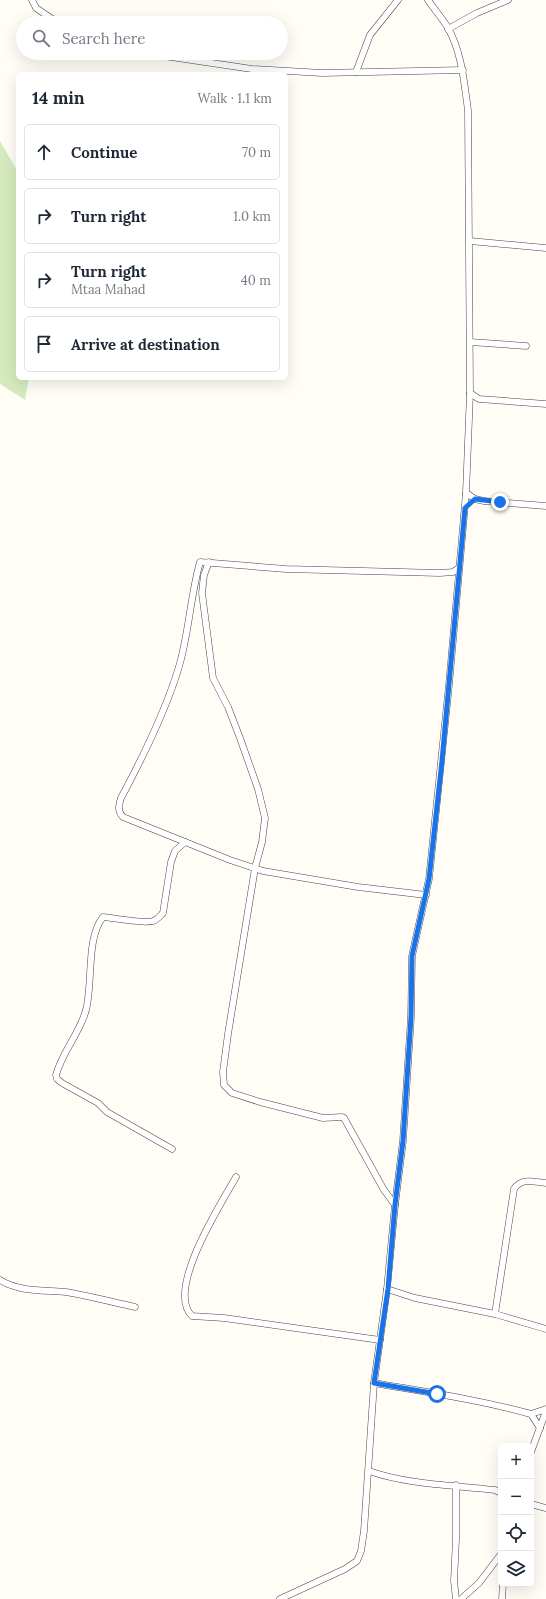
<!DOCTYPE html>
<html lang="en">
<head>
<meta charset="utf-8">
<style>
  body { margin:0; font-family:Lora,serif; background:#f6f6f7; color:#1f2937 }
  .controls { position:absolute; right:12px; bottom:12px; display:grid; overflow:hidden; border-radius:6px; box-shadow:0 4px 16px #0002 }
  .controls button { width:36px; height:36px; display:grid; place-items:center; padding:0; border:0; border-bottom:1px solid #e0e1e3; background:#fff; color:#1f2937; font:20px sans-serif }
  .stop { position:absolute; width:12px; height:12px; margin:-9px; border:3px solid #1a73e8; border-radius:50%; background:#fff }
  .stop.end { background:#1a73e8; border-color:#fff; box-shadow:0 1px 4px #0008 }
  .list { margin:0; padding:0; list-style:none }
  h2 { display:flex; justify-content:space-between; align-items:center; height:52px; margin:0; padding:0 16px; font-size:17px }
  h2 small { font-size:13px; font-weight:400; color:#747a83 }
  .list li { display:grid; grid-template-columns:26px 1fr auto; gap:12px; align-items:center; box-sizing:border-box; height:56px; margin:0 8px 8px; padding:0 8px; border:1px solid #e0e1e3; border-radius:6px }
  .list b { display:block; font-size:15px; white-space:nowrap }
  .list p { margin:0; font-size:13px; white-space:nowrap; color:#747a83 }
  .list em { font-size:13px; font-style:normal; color:#747a83 }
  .icon { flex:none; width:22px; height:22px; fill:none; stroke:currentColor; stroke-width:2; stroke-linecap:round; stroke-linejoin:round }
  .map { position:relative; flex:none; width:546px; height:1599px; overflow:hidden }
  .search { position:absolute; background:#fff; box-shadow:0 4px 16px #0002; left:16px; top:16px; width:272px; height:44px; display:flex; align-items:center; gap:10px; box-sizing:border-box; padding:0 14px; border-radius:22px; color:#747a83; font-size:15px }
  .panel { position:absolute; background:#fff; box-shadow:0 4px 16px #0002; left:16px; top:72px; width:272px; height:308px; border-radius:6px }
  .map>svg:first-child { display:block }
</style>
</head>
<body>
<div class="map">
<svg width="546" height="1599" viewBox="0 0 546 1599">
  <rect width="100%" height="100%" fill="#fffdf5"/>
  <path fill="#d5ebbd" d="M0,141L18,172V378H29L25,400L0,384Z"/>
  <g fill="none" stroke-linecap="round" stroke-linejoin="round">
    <g stroke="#444" stroke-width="7">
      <g id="minor">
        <path d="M32,0L36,8L58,23"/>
        <path d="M448,29L477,13L508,0"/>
        <path d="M144,53L252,69L322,73L463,70"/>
        <path d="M356,72L370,35L398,0"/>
        <path d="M470,241L546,248"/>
        <path d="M470,342L526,346"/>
        <path d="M470,393L479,399L546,404"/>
        <path d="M466,493L475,499L484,501L546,506"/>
        <path d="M209,562L204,575L202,593L213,678L228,707L240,738L258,789L265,818L262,842L255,868L228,1034L223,1072L224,1085L232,1093L260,1102L323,1118L342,1117L344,1118L384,1190L395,1205"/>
        <path d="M426,895L358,887L263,871L230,860L123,817C117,811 119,805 121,798C143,757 164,715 178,670C189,635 190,597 200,562L286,569L440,573L453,572L459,568"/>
        <path d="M172,1149L107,1112L98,1103L62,1083L57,1079L56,1075C62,1052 80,1033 86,1010C93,983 86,938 103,917C114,918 144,924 153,921C157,920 160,916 163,913L171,862L175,851L185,842"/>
        <path d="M236,1177C222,1202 165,1290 192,1316L224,1318L380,1340"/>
        <path d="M0,1280C19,1292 44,1290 66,1292C89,1296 112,1302 135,1307"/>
        <path d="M387,1289L415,1298L495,1314L546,1329"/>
        <path d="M495,1314L514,1189C522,1177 534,1182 546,1183"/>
        <path d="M374,1383C426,1392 480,1400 531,1414L540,1428"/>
        <path d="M531,1414L546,1409"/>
        <path d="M531,1452L546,1411"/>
        <path d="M369,1471C409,1485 454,1485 495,1490L501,1493"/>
        <path d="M456,1485V1539L454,1581L456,1599"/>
        <path d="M531,1504L546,1508"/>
        <path d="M280,1599L345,1569L357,1561L361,1551L364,1531L374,1383L387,1289L395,1205L403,1141L411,1017L412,956L429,879L449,685L466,493L470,393L468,110C464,82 462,53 448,28C442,18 434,9 428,0"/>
        <path d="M461,1599L479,1583L501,1554"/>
        <path d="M502,1599L503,1584"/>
      </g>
    </g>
    <use href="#minor" stroke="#fff" stroke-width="6"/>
  </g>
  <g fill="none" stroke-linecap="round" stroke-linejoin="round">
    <path stroke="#1a73e8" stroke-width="5" d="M437,1394L374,1383L388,1289L395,1205L403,1141L411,1017L412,956L429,879L442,761L465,508L475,499L500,502"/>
  </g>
</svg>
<div class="controls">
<button>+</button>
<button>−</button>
<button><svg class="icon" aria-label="locate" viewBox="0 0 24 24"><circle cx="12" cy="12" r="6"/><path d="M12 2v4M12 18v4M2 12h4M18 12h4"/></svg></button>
<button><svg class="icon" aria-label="layers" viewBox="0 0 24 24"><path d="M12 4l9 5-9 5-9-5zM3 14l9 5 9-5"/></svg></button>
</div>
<div class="stop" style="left:437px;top:1394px"></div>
<div class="stop end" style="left:500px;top:502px"></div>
<div class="search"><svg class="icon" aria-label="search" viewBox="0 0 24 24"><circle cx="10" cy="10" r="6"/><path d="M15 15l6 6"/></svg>Search here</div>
<section class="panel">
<h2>14 min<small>Walk · 1.1 km</small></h2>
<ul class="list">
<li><svg class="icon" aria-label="ahead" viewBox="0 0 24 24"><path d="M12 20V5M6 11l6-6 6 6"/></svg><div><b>Continue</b></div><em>70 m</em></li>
<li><svg class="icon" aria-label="right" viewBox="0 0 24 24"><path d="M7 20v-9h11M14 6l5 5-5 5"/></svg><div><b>Turn right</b></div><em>1.0 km</em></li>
<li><svg class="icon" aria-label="right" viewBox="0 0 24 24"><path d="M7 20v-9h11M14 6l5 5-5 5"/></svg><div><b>Turn right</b><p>Mtaa Mahad</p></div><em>40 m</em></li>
<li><svg class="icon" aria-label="arrive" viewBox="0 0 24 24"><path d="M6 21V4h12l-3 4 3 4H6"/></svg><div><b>Arrive at destination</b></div></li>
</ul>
</section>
</div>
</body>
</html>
